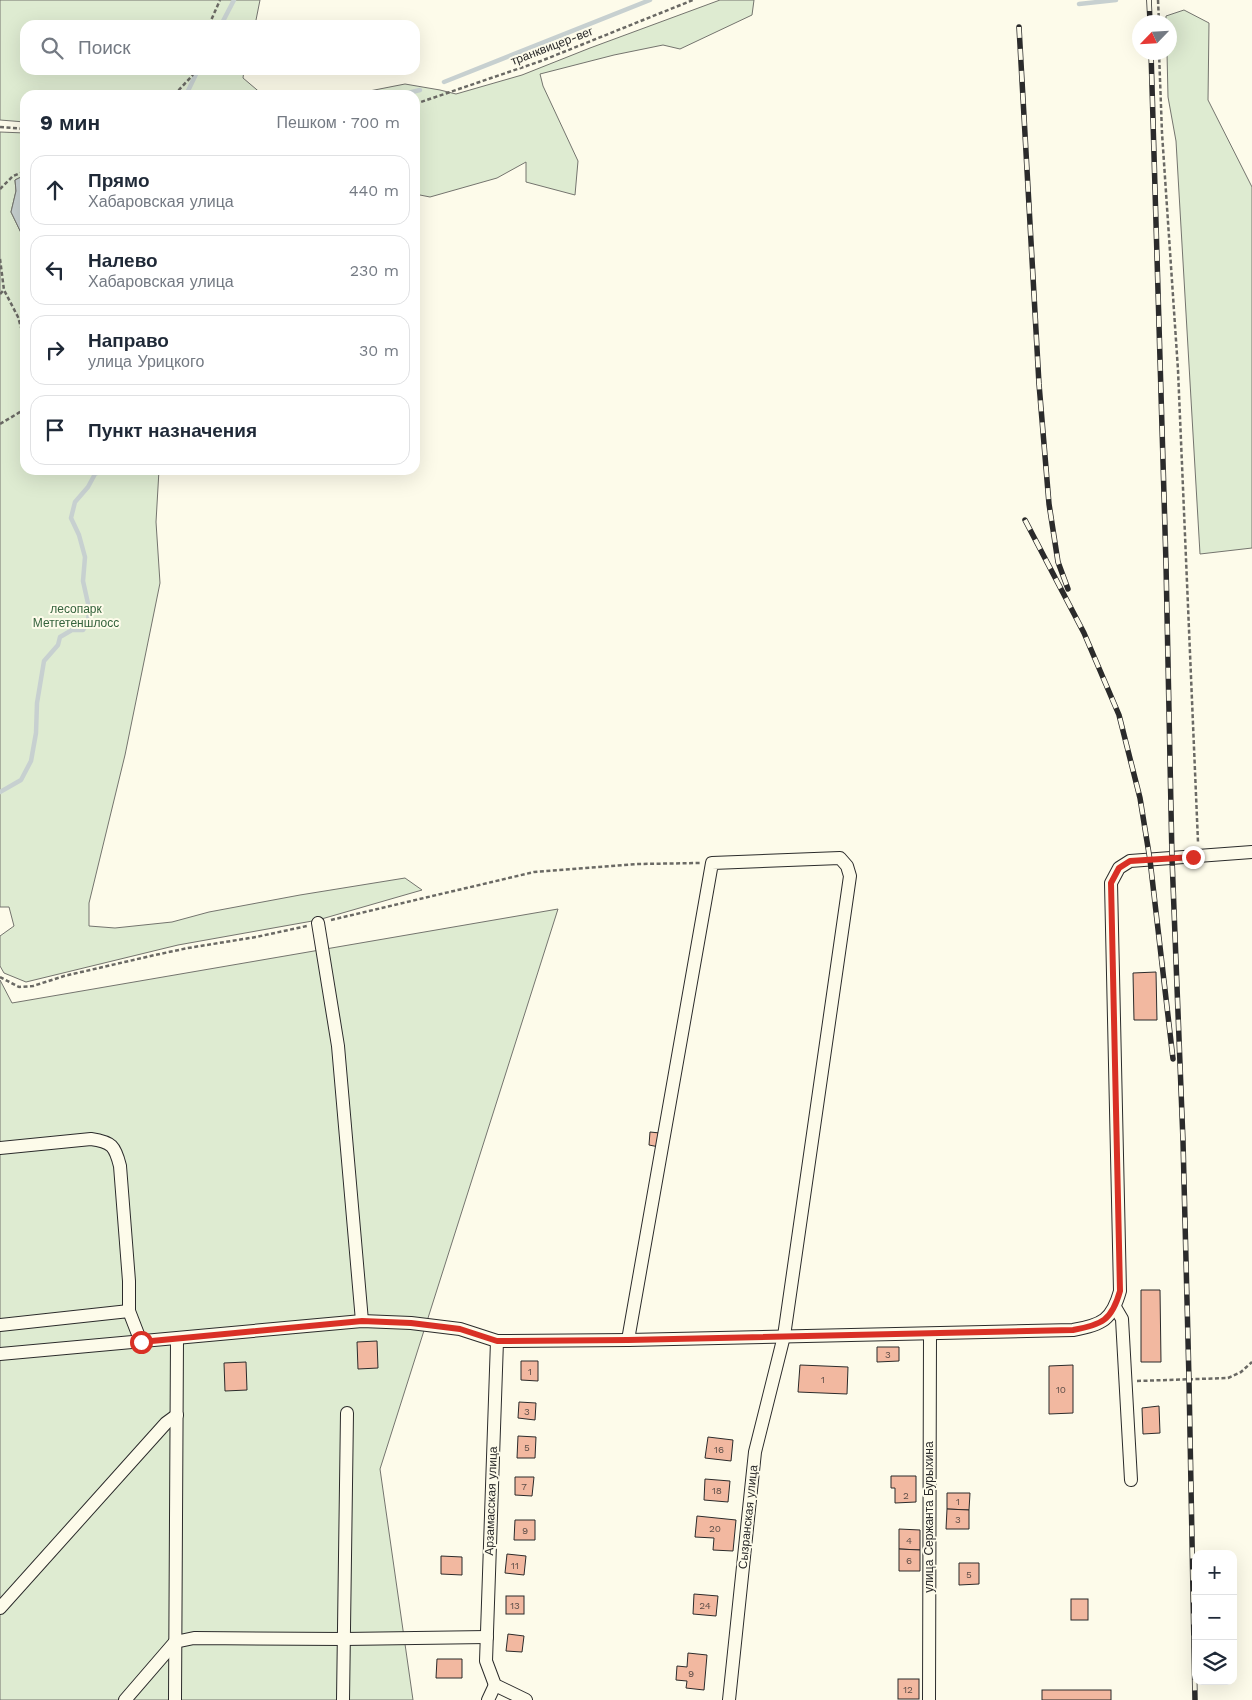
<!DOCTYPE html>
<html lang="ru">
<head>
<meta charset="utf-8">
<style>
  body { margin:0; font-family:"Work Sans",sans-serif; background:#f2f2f3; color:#1f2937 }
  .controls { position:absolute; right:15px; bottom:15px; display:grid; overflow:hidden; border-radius:10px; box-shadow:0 5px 20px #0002 }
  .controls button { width:45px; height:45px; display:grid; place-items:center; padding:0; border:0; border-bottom:1px solid #e0e1e3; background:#fff; color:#1f2937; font:25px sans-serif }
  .compass { position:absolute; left:1132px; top:15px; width:45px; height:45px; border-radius:50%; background:#fff; box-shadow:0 5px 20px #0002; rotate:245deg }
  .stop { position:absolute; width:15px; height:15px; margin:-11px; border:4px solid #d93025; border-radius:50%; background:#fff }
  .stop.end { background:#d93025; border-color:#fff; box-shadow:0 1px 5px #0008 }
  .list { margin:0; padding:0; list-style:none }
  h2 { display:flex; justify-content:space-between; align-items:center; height:65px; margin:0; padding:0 20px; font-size:21px }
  h2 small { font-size:16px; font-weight:400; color:#747a83 }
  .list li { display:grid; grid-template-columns:32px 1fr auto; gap:15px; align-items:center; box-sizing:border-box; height:70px; margin:0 10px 10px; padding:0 10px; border:1px solid #e0e1e3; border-radius:15px }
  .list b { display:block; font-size:19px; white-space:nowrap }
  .list p { margin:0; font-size:16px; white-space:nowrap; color:#747a83 }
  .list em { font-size:16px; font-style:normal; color:#747a83 }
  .icon { flex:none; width:28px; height:28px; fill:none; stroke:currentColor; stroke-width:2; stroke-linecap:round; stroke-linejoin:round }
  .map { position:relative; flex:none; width:1252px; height:1700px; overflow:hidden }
  .search { position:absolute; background:#fff; box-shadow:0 5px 20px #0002; left:20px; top:20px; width:400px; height:55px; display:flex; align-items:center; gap:12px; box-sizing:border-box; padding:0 18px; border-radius:15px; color:#747a83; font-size:19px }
  .panel { position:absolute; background:#fff; box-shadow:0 5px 20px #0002; left:20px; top:90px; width:400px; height:385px; border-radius:15px }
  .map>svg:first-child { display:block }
</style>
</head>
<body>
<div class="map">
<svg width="1252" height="1700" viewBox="0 0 1252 1700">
  <rect width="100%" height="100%" fill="#fdfbea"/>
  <g fill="#deebd1" stroke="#74746e">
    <path d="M0,0H260L255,25H25V70H244L243,78L263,95H25V122L0,120Z"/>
    <path d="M720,0H754L752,15L680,49L663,45L614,55L540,74L543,86L578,161L575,195L526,182V162L497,178L430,197L415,194V95H349L405,84L440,90L456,94L522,75L590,48Z"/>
    <path d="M1184,10L1209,23L1208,100L1252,187V548L1200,554L1176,141L1168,97L1167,53L1170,52V22H1166V16Z"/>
    <path d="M0,132L25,133V175L15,180L16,191L11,212L25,241V470H159L156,522L160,583L125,755L89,903V926L115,928L172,922L209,912L300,895L405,878L422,890L318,920L178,945L26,982L4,973L0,966V936L14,926L9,907H0Z"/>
    <path d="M558,909L380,1469L413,1700H0V980L12,1003Z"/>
  </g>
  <path fill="#c7d0d0" stroke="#74746e" d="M25,175V241L11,212L16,191L15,180Z"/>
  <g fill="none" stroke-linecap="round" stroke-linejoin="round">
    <g stroke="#c7d0d0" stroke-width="4.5">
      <path d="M1079,4L1116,0"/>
      <path d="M221,25L234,0"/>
      <path d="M444,82L650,0"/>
      <path d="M186,95L198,70"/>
      <path d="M400,95L420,90"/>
      <path d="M0,792L21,780L31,761L36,733L37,703L44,661L58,645L60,637L72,630H83L88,622L89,608L83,581L85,557L79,535L71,518L75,502L88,487L95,474L103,470"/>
    </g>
  </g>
  <g fill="#f2b8a0" stroke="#2b2b2b">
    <path d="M1156,972L1157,1020H1134L1133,973Z"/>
    <path d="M650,1132L660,1133L659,1147L649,1145Z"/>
    <path d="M1141,1290H1160L1161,1362H1141Z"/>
    <path d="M377,1341L378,1368L358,1369L357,1342Z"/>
    <path d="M877,1347H899V1361L877,1362Z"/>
    <path d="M521,1361H538V1381L521,1380Z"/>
    <path d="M246,1362L247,1390L225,1391L224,1363Z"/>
    <path d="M800,1365L848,1367L847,1394L798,1392Z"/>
    <path d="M1073,1365V1413L1049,1414V1366Z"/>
    <path d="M519,1402L536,1403L535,1420L518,1418Z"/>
    <path d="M1159,1406L1160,1433L1143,1434L1142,1408Z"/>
    <path d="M518,1436L536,1437L535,1458H517Z"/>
    <path d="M708,1437L733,1440L731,1461L705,1458Z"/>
    <path d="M891,1476H916V1502L895,1503V1488H891Z"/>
    <path d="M515,1477H534L532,1496L515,1495Z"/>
    <path d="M705,1479L730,1481L728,1502L704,1500Z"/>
    <path d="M947,1493H970L969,1510L947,1509Z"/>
    <path d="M947,1509L969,1510V1529H946Z"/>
    <path d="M697,1516L736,1520L733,1551L713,1550L714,1538L695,1537Z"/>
    <path d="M515,1520H535V1540H514Z"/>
    <path d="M899,1529L920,1530V1550L899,1549Z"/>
    <path d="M899,1549L920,1550V1571H899Z"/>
    <path d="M507,1554L526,1556L524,1575L505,1573Z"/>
    <path d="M441,1556L462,1557V1575L441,1574Z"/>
    <path d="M959,1563H979V1584L959,1585Z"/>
    <path d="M694,1594L718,1596L716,1616L693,1614Z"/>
    <rect x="506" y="1596" width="18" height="18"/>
    <rect x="1071" y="1599" width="17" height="21"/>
    <path d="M508,1634L524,1636L522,1652L506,1651Z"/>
    <path d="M688,1653L707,1655L704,1690L686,1688L687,1681L676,1680L677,1666L687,1667Z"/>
    <path d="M437,1659H462V1678H436Z"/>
    <rect x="898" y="1679" width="21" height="20"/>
    <rect x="1042" y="1690" width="69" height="10"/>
  </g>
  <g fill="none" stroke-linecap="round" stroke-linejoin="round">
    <g stroke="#2b2b2b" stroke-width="14">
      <g id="street">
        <path d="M318,923L338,1046L362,1321"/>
        <path d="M0,1148L91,1139C112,1142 115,1146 120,1166L129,1281V1311"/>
        <path d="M1115,1307L1122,1319L1131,1480"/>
        <path d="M0,1325L129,1311L141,1342"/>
        <path d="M628,1340L712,863L840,858L847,866L850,876L784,1336L755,1452L729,1700"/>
        <path d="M497,1341L486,1661L495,1685L526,1700"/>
        <path d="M0,1354L362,1321L411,1323L460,1329L497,1341L628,1340L1073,1330C1102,1325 1112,1320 1120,1291L1111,883L1119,868L1130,861L1252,852"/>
        <path d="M0,1608L166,1423L177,1415"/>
        <path d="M125,1700L175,1642L194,1638L344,1639L487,1637"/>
        <path d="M175,1700L177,1339"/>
        <path d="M343,1700L347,1413"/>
        <path d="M488,1700L495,1685"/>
        <path d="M929,1700L930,1334"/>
      </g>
    </g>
    <g stroke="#6a6964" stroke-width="2.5" stroke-dasharray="4 2.5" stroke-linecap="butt">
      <path d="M1158,0L1159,22"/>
      <path d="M209,25L220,0"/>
      <path d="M1159,52L1162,133L1178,370L1198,842"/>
      <path d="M174,95L192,76L195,70"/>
      <path d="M415,104L541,61L693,0"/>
      <path d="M0,127L25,129"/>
      <path d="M0,189L13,176L25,171"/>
      <path d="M0,259L4,290L18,317L25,341"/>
      <path d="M0,294L4,290"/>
      <path d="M0,424L25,409"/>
      <path d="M331,920L534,872L637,864L700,863"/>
      <path d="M0,977L19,987L33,986L64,976L155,955L188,948L256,937L307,926"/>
      <path d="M1137,1381L1228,1378L1241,1372L1252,1362"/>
    </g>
    <use href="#street" stroke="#fdfbea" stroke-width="12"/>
    <g stroke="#2b2b2b" stroke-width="5.5">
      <g id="rail">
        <path d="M1149,0L1150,22"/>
        <path d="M1019,27L1039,384L1049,504L1058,562L1068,589"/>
        <path d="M1151,52L1166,564L1172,858L1183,1141L1189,1380L1195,1700"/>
        <path d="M1025,520L1084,633L1119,715L1140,798L1150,860L1173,1059"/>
      </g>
    </g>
    <use href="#rail" stroke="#fdfbea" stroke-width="4" stroke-dasharray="11" stroke-linecap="butt"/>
  </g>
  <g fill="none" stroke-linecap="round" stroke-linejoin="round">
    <path stroke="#d93025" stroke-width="6" d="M141,1342L362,1321L411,1323L460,1329L497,1341L628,1340L1073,1330C1102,1325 1112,1320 1120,1291L1111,883L1119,868L1130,861L1193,857"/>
  </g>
  <g text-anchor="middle" stroke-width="4" stroke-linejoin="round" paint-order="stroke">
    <g font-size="10" fill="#5d4e48">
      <text x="888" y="1358">3</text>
      <text x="530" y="1375">1</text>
      <text x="823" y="1383">1</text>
      <text x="1061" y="1393">10</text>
      <text x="527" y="1415">3</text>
      <text x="527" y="1451">5</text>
      <text x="719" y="1453">16</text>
      <text x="524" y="1490">7</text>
      <text x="717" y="1494">18</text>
      <text x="906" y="1499">2</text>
      <text x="958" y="1505">1</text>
      <text x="958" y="1523">3</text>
      <text x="715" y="1532">20</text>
      <text x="525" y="1534">9</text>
      <text x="909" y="1544">4</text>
      <text x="909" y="1564">6</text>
      <text x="515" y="1569">11</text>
      <text x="969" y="1578">5</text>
      <text x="515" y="1609">13</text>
      <text x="705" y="1609">24</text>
      <text x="691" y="1677">9</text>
      <text x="908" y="1693">12</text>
    </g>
    <g font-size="12" fill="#2b2b2b" stroke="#fdfbea">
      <text transform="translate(552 46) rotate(-21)" y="4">транквицер-вег</text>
      <text transform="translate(491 1501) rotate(-88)" y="4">Арзамасская улица</text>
      <text transform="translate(748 1517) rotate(-84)" y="4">Сызранская улица</text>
      <text transform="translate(929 1517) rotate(-90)" y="4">улица Сержанта Бурыхина</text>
    </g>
    <g font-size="12" fill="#34623c" stroke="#fdfbea">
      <text x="76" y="613">лесопарк<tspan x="76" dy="14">Метгетеншлосс</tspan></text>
    </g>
  </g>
</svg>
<div class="controls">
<button>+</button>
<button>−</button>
<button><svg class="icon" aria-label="layers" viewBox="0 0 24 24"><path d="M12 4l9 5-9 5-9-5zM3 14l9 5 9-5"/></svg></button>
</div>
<svg class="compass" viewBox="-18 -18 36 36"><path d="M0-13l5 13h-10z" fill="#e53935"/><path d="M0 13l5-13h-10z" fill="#747a83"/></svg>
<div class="stop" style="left:141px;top:1342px"></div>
<div class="stop end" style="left:1193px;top:857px"></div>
<div class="search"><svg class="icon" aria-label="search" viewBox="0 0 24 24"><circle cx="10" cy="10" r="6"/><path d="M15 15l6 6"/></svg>Поиск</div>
<section class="panel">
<h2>9 мин<small>Пешком · 700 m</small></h2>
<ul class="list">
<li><svg class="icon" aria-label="ahead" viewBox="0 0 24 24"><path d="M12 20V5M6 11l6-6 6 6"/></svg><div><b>Прямо</b><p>Хабаровская улица</p></div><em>440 m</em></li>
<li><svg class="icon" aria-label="left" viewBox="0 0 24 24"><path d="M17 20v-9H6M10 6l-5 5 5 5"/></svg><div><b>Налево</b><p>Хабаровская улица</p></div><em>230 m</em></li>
<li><svg class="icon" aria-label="right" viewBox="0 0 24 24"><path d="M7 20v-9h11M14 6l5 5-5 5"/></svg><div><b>Направо</b><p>улица Урицкого</p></div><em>30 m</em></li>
<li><svg class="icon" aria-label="arrive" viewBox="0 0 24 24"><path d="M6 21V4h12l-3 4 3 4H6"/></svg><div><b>Пункт назначения</b></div></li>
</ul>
</section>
</div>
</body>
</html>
